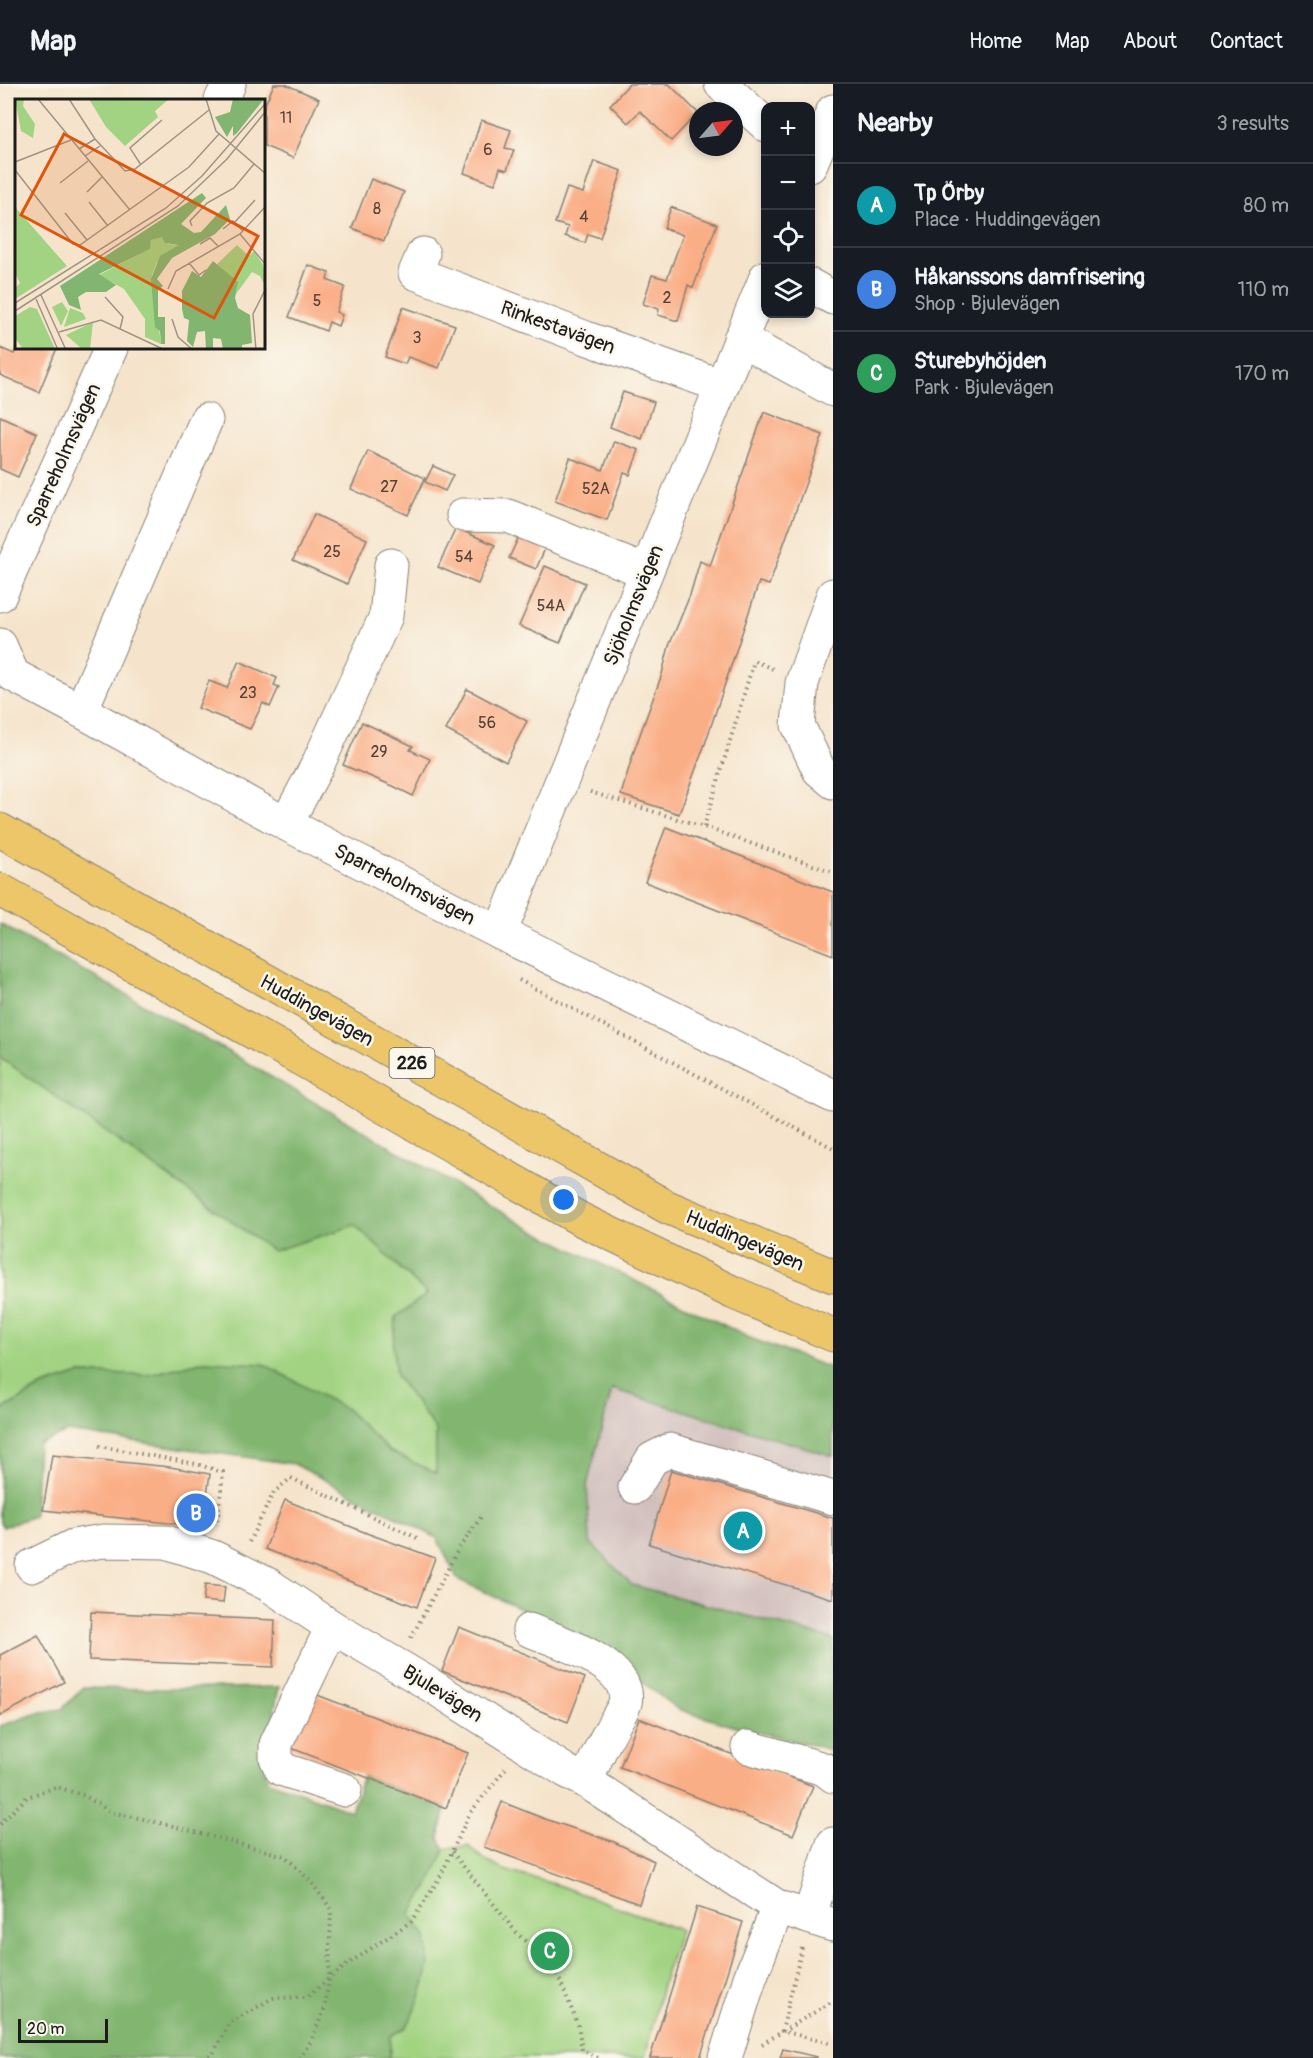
<!DOCTYPE html>
<html lang="en">
<head>
<meta charset="utf-8">
<style>
  body { margin:0; font-family:Pangolin,sans-serif; background:#242831; color:#f1f3f6 }
  .controls { position:absolute; right:18px; top:18px; display:grid; overflow:hidden; border-radius:12px; box-shadow:0 3px 9px #0003 }
  .controls button { width:54px; height:54px; display:grid; place-items:center; padding:0; border:0; border-bottom:2px solid #363941; background:#171b24; color:#f1f3f6; font:30px sans-serif }
  .compass { position:absolute; left:689px; top:18px; width:54px; height:54px; border-radius:50%; background:#171b24; box-shadow:0 3px 9px #0003; rotate:62deg }
  .scale { position:absolute; left:18px; bottom:15px; width:90px; box-sizing:border-box; padding-left:6px; border:3px solid #1c1c1c; border-top:0; font-size:16px; line-height:21px; white-space:nowrap; color:#1c1c1c; -webkit-text-stroke:4px #fbf7ec; paint-order:stroke }
  .you { position:absolute; left:564px; top:1116px; width:21px; height:21px; margin:-15px; border:4px solid #fff; border-radius:50%; background:#1a73e8; box-shadow:0 0 0 9px #1a73e833 }
  .badge { display:grid; place-items:center; width:39px; height:39px; border-radius:50%; background:#db2777; color:#fff; font-size:20px; font-weight:700 }
  .pin { position:absolute; translate:-50% -50%; border:3px solid #fff; box-shadow:0 2px 6px #0006 }
  .list { margin:0; padding:0; list-style:none }
  h2 { display:flex; justify-content:space-between; align-items:center; height:78px; margin:0; padding:0 24px; font-size:26px }
  h2 small { font-size:20px; font-weight:400; color:#9ea1a6 }
  .list li { display:grid; grid-template-columns:39px 1fr auto; gap:18px; align-items:center; box-sizing:border-box; height:84px; padding:0 24px; border-top:2px solid #363941 }
  .list b { display:block; font-size:22px; white-space:nowrap }
  .list p { margin:0; font-size:20px; white-space:nowrap; color:#9ea1a6 }
  .list em { font-size:20px; font-style:normal; color:#9ea1a6 }
  .icon { flex:none; width:33px; height:33px; fill:none; stroke:currentColor; stroke-width:2; stroke-linecap:round; stroke-linejoin:round }
  .map { position:relative; flex:none; width:833px; height:1974px; overflow:hidden }
  header { display:flex; align-items:center; gap:36px; box-sizing:border-box; height:84px; padding:0 30px; background:#171b24; border-bottom:2px solid #363941 }
  header strong { font-size:28px }
  nav { display:flex; gap:33px; margin-inline-start:auto; font-size:21px }
  main { display:flex }
  aside { flex:1; background:#171b24 }
  .map>svg:first-child { display:block }
</style>
</head>
<body>
<header>
<strong>Map</strong>
<nav><a>Home</a><a>Map</a><a>About</a><a>Contact</a></nav>
</header>
<main>
<div class="map">
<svg width="833" height="1974" viewBox="0 0 833 1974">
  <rect width="100%" height="100%" fill="#fbf7ec"/>
  <filter id="ink" filterUnits="userSpaceOnUse"><feTurbulence type="fractalNoise" baseFrequency=".0167" numOctaves="2"/><feDisplacementMap in="SourceGraphic" scale="12" xChannelSelector="R" yChannelSelector="G"/><feConvolveMatrix kernelMatrix="1 2 1 2 8 2 1 2 1" color-interpolation-filters="sRGB"/></filter>
  <filter id="wash" filterUnits="userSpaceOnUse"><feTurbulence type="fractalNoise" baseFrequency=".008" numOctaves="4" result="noise"/><feDisplacementMap in="SourceGraphic" scale="24" xChannelSelector="R" yChannelSelector="G"/><feGaussianBlur stdDeviation="1.35" result="paint"/><feColorMatrix in="noise" values="0 0 0 0 0 0 0 0 0 0 0 0 0 0 0 0 0 1.4 0 .05"/><feComposite in="paint" operator="in"/></filter>
  <g filter="url(#wash)">
    <rect width="100%" height="100%" fill="#f5e4cb"/>
    <path fill="#d1bfbd" d="M612,1305L833,1372V1559L632,1501L590,1458L587,1401Z"/>
    <g fill="#a2d382" stroke="#5f784f" stroke-width="1.5">
      <path d="M0,973L273,1167L355,1141L427,1210L396,1233V1292L436,1346V1390L389,1367L346,1325L205,1277L148,1291L80,1290L43,1302L0,1327Z"/>
      <path d="M468,1762C500,1793 525,1789 563,1803C602,1817 641,1832 680,1846L662,1901L645,1974H389L391,1952L426,1853L410,1830L430,1799L445,1765Z"/>
    </g>
    <g fill="#81b570" stroke="#4e6846" stroke-width="1.5">
      <path d="M0,840L234,971L525,1142L750,1254L833,1285V1372L612,1305L587,1401L590,1458L632,1501L833,1555V1669L824,1664L736,1643L677,1625L624,1584L559,1540L520,1525L457,1495L437,1454L294,1380L68,1348L38,1360L34,1432L3,1443L0,1438V1327L43,1302L80,1290L148,1291L205,1277L264,1280L346,1325L389,1367L436,1389V1346L396,1292L393,1263L396,1233L427,1210L355,1141L273,1167L0,973Z"/>
      <path d="M279,1603L263,1684L269,1697L351,1727L363,1692L446,1724L439,1754L445,1765L430,1799L410,1830L426,1853L429,1882L421,1911L407,1943L391,1952L389,1974H0V1642L41,1628L62,1625L83,1604L165,1605Z"/>
    </g>
    <g id="blocks">
      <g fill="#faae86">
        <path d="M274,0H285L319,15L293,74L264,62V23Z"/>
        <path d="M629,0H669L698,29L671,57L640,27L628,39L610,21Z"/>
        <path d="M481,36L511,46L505,64L514,66L507,86L500,84L495,100L464,89Z"/>
        <path d="M594,77L622,87L600,154L588,150L585,159L565,152L568,143L555,139L567,104L583,109Z"/>
        <path d="M371,95L404,108L384,157L352,144Z"/>
        <path d="M671,123L717,140L693,204L688,201L678,237L658,231L659,225L643,220L652,191L667,195L683,151L664,144Z"/>
        <path d="M308,181L329,189L327,196L345,203L336,228L342,231L338,242L329,238L326,247L289,233Z"/>
        <path d="M403,223L455,241L439,284L408,273L405,280L385,273Z"/>
        <path d="M0,264L14,270L17,264H57L39,308L0,291Z"/>
        <path d="M623,308L654,318L642,355L610,343Z"/>
        <path d="M764,328L823,351L769,501L759,498L705,660L679,730L621,711L634,667L662,590L669,562L690,511L700,477L710,482Z"/>
        <path d="M0,332L37,349L18,393L0,385Z"/>
        <path d="M614,357L639,366L630,391L624,389L607,436L555,417L570,374L603,386Z"/>
        <path d="M368,367L425,394L408,431L351,405Z"/>
        <path d="M433,382L453,391L445,407L425,398Z"/>
        <path d="M314,430L367,455L347,500L293,476Z"/>
        <path d="M456,444L495,461L478,500L438,483Z"/>
        <path d="M521,448L547,460L536,485L509,474Z"/>
        <path d="M545,482L585,499L560,559L519,542Z"/>
        <path d="M239,577L277,594L274,601L279,603L270,623L263,619L250,645L198,624L209,597L227,604Z"/>
        <path d="M467,605L527,637L506,678L446,646Z"/>
        <path d="M362,638L413,662L410,666L430,675L413,712L393,702L343,681Z"/>
        <path d="M666,743L833,808V871L645,798Z"/>
        <path d="M52,1371L170,1383L210,1390L206,1417L207,1443L43,1426Z"/>
        <path d="M671,1386L833,1434V1515L649,1460Z"/>
        <path d="M285,1416L369,1450L435,1474L417,1523L265,1465Z"/>
        <path d="M205,1501L225,1503L223,1519L203,1517Z"/>
        <path d="M91,1528L275,1536L273,1583L89,1576Z"/>
        <path d="M459,1543L585,1594L568,1638L442,1587Z"/>
        <path d="M38,1551L64,1598L0,1632V1571Z"/>
        <path d="M307,1607L468,1669L446,1724L286,1662Z"/>
        <path d="M639,1634L813,1702L793,1751L620,1683Z"/>
        <path d="M502,1718L545,1735L614,1758L654,1777L639,1820L484,1763Z"/>
        <path d="M697,1823L743,1838L700,1974H650Z"/>
        <path d="M783,1965L817,1973V1974H780Z"/>
      </g>
    </g>
  </g>
  <g filter="url(#ink)">
    <use href="#blocks" fill-opacity="0" stroke="#888074" stroke-width="1.5"/>
    <g fill="none" stroke-linecap="round" stroke-linejoin="round">
      <g stroke="#888074" stroke-width="35">
        <g id="minor">
          <path d="M721,0L766,41"/>
          <path d="M221,16L229,0"/>
          <path d="M810,82L833,27"/>
          <path d="M423,170L415,189L586,254L722,302"/>
          <path d="M810,201L833,214"/>
          <path d="M740,255L833,306"/>
          <path d="M463,431L508,432L646,488"/>
          <path d="M0,511L111,264"/>
          <path d="M833,511L802,599L798,641L819,686L833,698"/>
          <path d="M0,561L13,591L81,627L286,740L500,849L833,1012"/>
          <path d="M81,627L206,336"/>
          <path d="M286,740L318,680L386,532L391,481"/>
          <path d="M500,849L766,193"/>
          <path d="M635,1403L652,1375L670,1366L833,1414"/>
          <path d="M32,1482L73,1462L103,1457L166,1458L213,1473L269,1501L332,1543L424,1597L566,1687L587,1698L778,1823L833,1841"/>
          <path d="M332,1543L276,1660V1674L281,1685L345,1706"/>
          <path d="M529,1546C556,1556 633,1580 625,1619C623,1626 617,1634 614,1640C604,1659 593,1677 587,1698"/>
          <path d="M748,1663L824,1685L833,1692"/>
          <path d="M809,1833L833,1760"/>
          <path d="M725,1974L750,1894L778,1823"/>
        </g>
      </g>
      <g stroke="#888074" stroke-width="35">
        <g id="major">
          <path d="M0,746L667,1123L833,1192"/>
          <path d="M0,806L306,978L580,1135L734,1209L833,1251"/>
        </g>
      </g>
      <g stroke="#888074" stroke-width="4" stroke-dasharray="1.5 4.5" stroke-linecap="butt">
        <path d="M590,708L704,743L833,788"/>
        <path d="M704,743L754,577L773,585"/>
        <path d="M519,896L833,1064"/>
        <path d="M99,1362L196,1380L223,1388L217,1441"/>
        <path d="M249,1458L274,1408L291,1394L417,1454"/>
        <path d="M411,1554L458,1466L481,1433"/>
        <path d="M0,1740L27,1713L57,1703L85,1712L111,1728L169,1741L285,1772L311,1798L331,1825L329,1895L324,1926L311,1957L300,1974"/>
        <path d="M452,1768L515,1847L557,1889L578,1941L582,1966L598,1974"/>
        <path d="M802,1864L782,1947L833,1960"/>
        <path d="M762,1960L833,1917"/>
        <path d="M203,1974L213,1970L229,1939L273,1914L306,1913L348,1880L412,1837L440,1793L470,1729L506,1684"/>
      </g>
      <use href="#minor" stroke="#fff" stroke-width="33"/>
      <use href="#major" stroke="#ecc669" stroke-width="33"/>
    </g>
  </g>
  <g text-anchor="middle" stroke-width="5" stroke-linejoin="round" paint-order="stroke">
    <g font-size="16" fill="#544036">
      <text x="286" y="39">11</text>
      <text x="488" y="71">6</text>
      <text x="377" y="130">8</text>
      <text x="584" y="138">4</text>
      <text x="667" y="219">2</text>
      <text x="317" y="222">5</text>
      <text x="417" y="259">3</text>
      <text x="389" y="408">27</text>
      <text x="596" y="410">52A</text>
      <text x="332" y="473">25</text>
      <text x="464" y="478">54</text>
      <text x="551" y="527">54A</text>
      <text x="248" y="614">23</text>
      <text x="487" y="644">56</text>
      <text x="379" y="673">29</text>
    </g>
    <rect fill="#fbf7ec" stroke="#5f5e5a" stroke-width="1.5" x="389.5" y="964" width="45" height="30" rx="4.5"/>
    <g font-size="18" font-weight="bold" fill="#1c1c1c">
      <text x="412" y="985">226</text>
    </g>
    <g font-size="20" fill="#1c1c1c" stroke="#fbf7ec">
      <text transform="translate(558 243) rotate(20)" y="7">Rinkestavägen</text>
      <text transform="translate(63 371) rotate(-66)" y="7">Sparreholmsvägen</text>
      <text transform="translate(633 521) rotate(-68)" y="7">Sjöholmsvägen</text>
      <text transform="translate(405 800) rotate(27)" y="7">Sparreholmsvägen</text>
      <text transform="translate(317 926) rotate(29)" y="7">Huddingevägen</text>
      <text transform="translate(745 1156) rotate(23)" y="7">Huddingevägen</text>
      <text transform="translate(443 1609) rotate(32)" y="7">Bjulevägen</text>
    </g>
  </g>
  <g transform="translate(15 15)">
    <rect width="250" height="250" fill="#f5e4cb"/>
    <path d="M0,0H9L8,7L20,25L18,39L6,32ZM74,0H154L140,12L143,18L110,47L91,28ZM0,108L52,167L0,200V189L5,184L0,174ZM147,137L153,145L165,146L142,163L137,176L146,245L130,238V220L109,190L84,176L134,150L136,141ZM222,146L234,157L239,152L248,166L251,182L249,185L245,177L237,173L221,195L222,186L202,165ZM47,203L53,212L46,227L37,208ZM15,208L22,210L40,250H8L0,239V217ZM55,209L68,214L71,220L49,228ZM78,223L75,250H67L51,236Z" fill="#a2d382"/>
    <path d="M218,0H249L222,34L218,37V27L212,38L200,18L215,13ZM187,94L191,99L166,125L179,134L186,133L211,106L215,120L200,135L157,159L142,180L148,187L143,191V218H150V245H146L145,232L140,228L136,180L145,157L164,146L150,144L147,138L136,141L135,150L84,175L101,186L91,193H71L63,198L66,211L54,206L45,187ZM198,162L223,183L220,199L223,209L235,216L237,244L227,246V250H208L206,240L198,239V250H191L190,232L182,233L178,248L172,242L174,221L169,219L167,210V192L177,172L186,178Z" fill="#81b570"/>
    <path fill="none" stroke="#9e9485" stroke-width="1.5" d="M23,0L115,111M54,0L80,40L110,72L120,70L194,11M191,0L201,32L251,75M64,50L80,40M70,57L85,47M0,63L56,41M126,66L115,49L147,21M0,71L58,145L65,146L174,68L204,35M45,84L73,62M72,93L87,78M74,103L93,127M50,114L72,141M219,124L240,101M177,127L175,122L192,104L219,89L239,65M208,130L218,122L228,132M225,135L251,166M185,145L195,139L203,147M174,164L184,176L191,171M153,190L161,172L225,135L251,107M26,196L51,251M90,198L108,218L105,230M21,200L43,251M0,204L151,109L187,77L251,4M0,212L163,107L212,60L251,12M157,220L163,238L178,251M44,233L86,221L150,251M241,251L238,215L251,189"/>
    <path fill="#de560d" fill-opacity="0.15" stroke="#de560d" stroke-width="3" d="M49,35L243,137L199,219L6,116Z"/>
    <rect width="250" height="250" fill="none" stroke="#1c1c1c" stroke-width="3"/>
  </g>
</svg>
<div class="controls">
<button>+</button>
<button>−</button>
<button><svg class="icon" aria-label="locate" viewBox="0 0 24 24"><circle cx="12" cy="12" r="6"/><path d="M12 2v4M12 18v4M2 12h4M18 12h4"/></svg></button>
<button><svg class="icon" aria-label="layers" viewBox="0 0 24 24"><path d="M12 4l9 5-9 5-9-5zM3 14l9 5 9-5"/></svg></button>
</div>
<svg class="compass" viewBox="-18 -18 36 36"><path d="M0-13l5 13h-10z" fill="#e53935"/><path d="M0 13l5-13h-10z" fill="#9ea1a6"/></svg>
<div class="scale">20 m</div>
<div class="you"></div>
<div class="pin badge" style="left:743px;top:1447px;background:#0f9aa8">A</div>
<div class="pin badge" style="left:196px;top:1429px;background:#3f7fe0">B</div>
<div class="pin badge" style="left:550px;top:1867px;background:#2e9e5b">C</div>
</div>
<aside>
<h2>Nearby<small>3 results</small></h2>
<ul class="list">
<li><span class="badge" style="background:#0f9aa8">A</span><div><b>Tp Örby</b><p>Place · Huddingevägen</p></div><em>80 m</em></li>
<li><span class="badge" style="background:#3f7fe0">B</span><div><b>Håkanssons damfrisering</b><p>Shop · Bjulevägen</p></div><em>110 m</em></li>
<li><span class="badge" style="background:#2e9e5b">C</span><div><b>Sturebyhöjden</b><p>Park · Bjulevägen</p></div><em>170 m</em></li>
</ul>
</aside>
</main>
</body>
</html>
